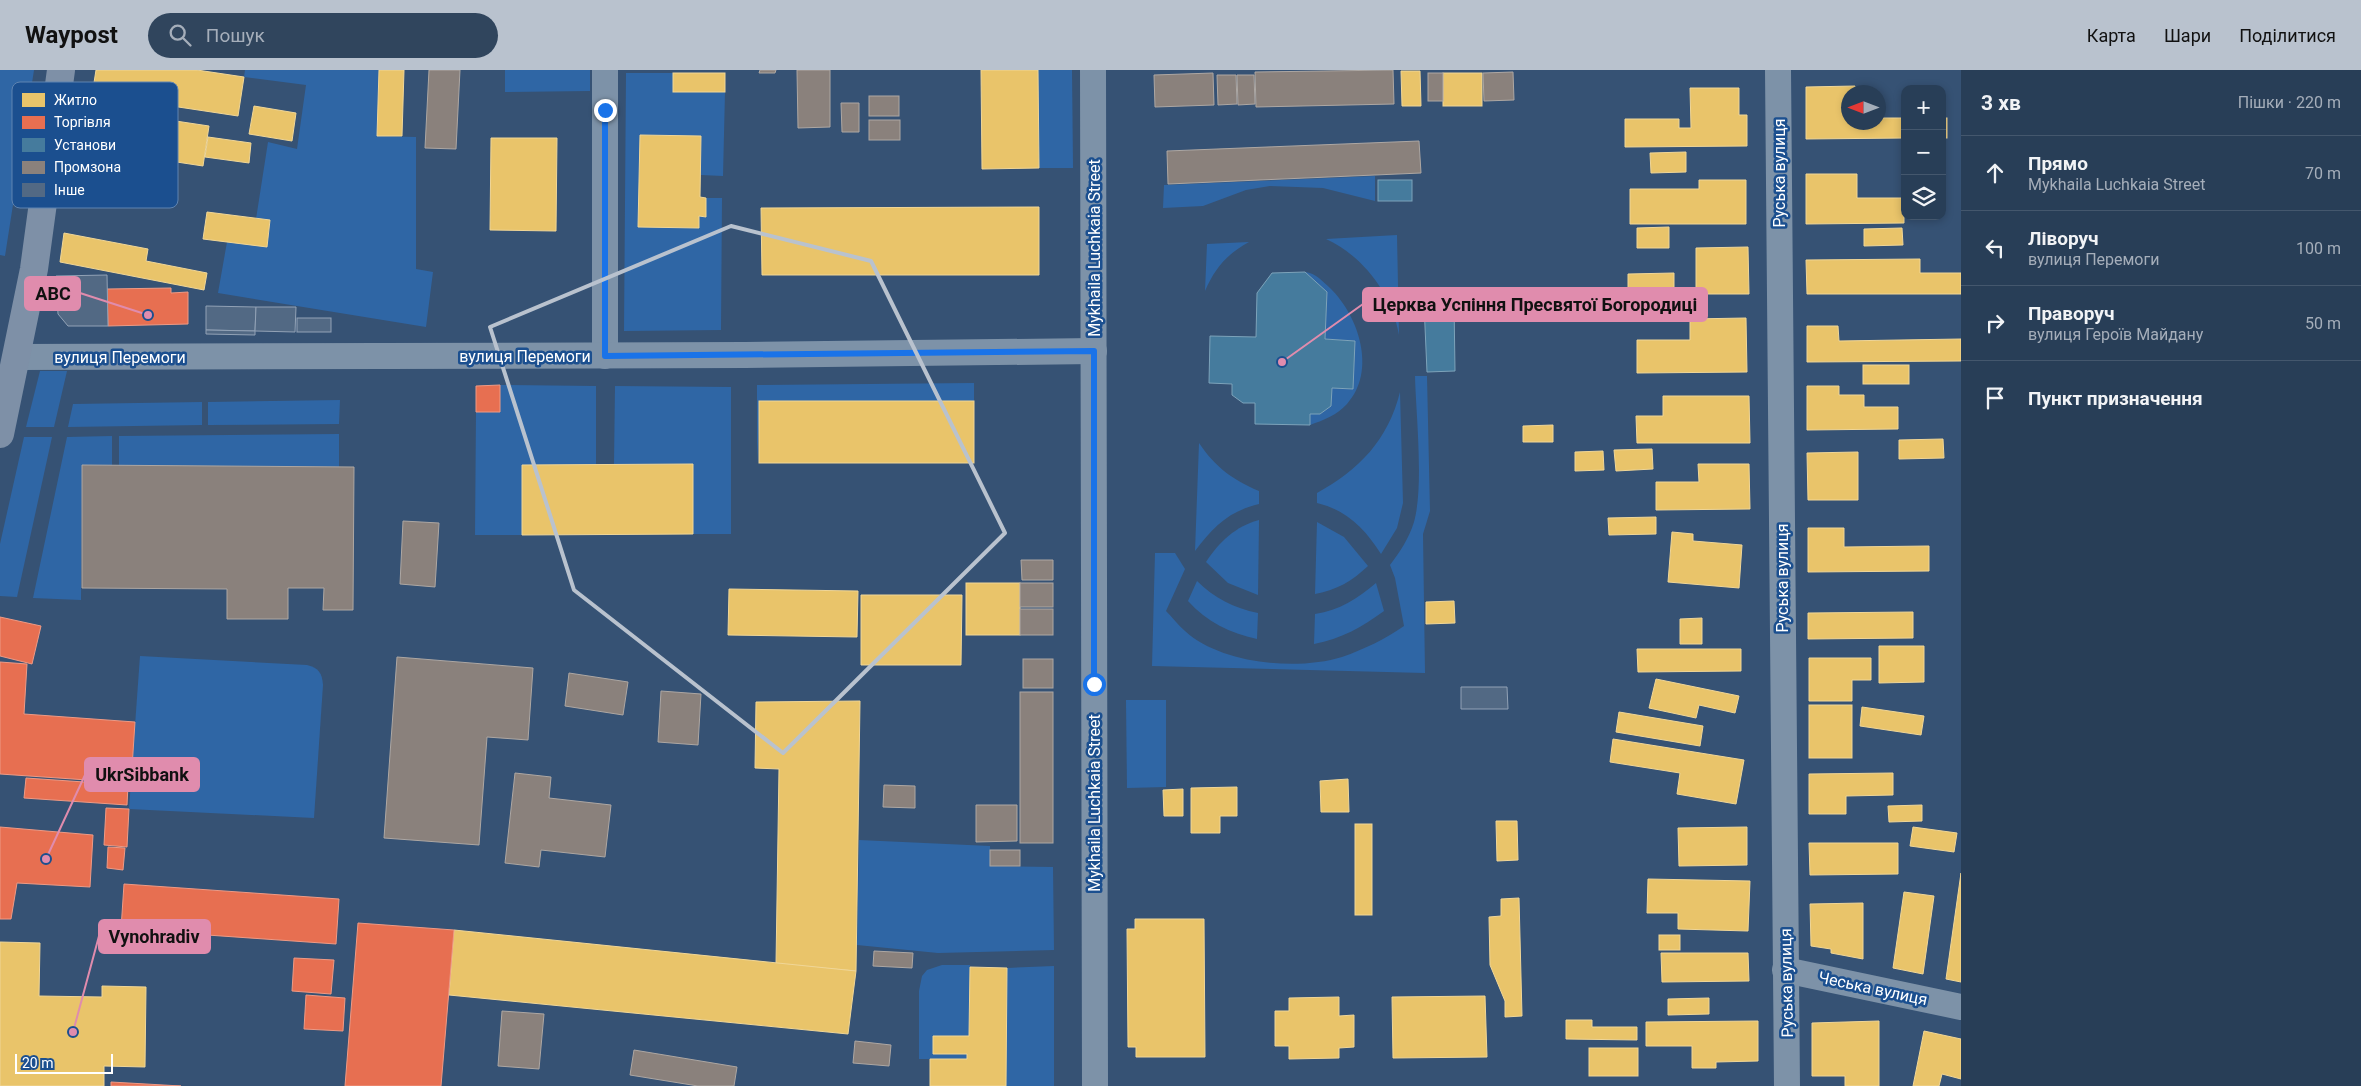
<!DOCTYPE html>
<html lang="uk">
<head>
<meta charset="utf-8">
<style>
  body { margin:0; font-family:Roboto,sans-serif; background:#30455d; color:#f1f3f6 }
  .controls { position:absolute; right:15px; top:15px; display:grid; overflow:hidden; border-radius:10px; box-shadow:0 2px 8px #0003 }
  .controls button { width:45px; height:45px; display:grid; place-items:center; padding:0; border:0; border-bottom:1px solid #44576d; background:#283e57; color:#f1f3f6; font:25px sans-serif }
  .compass { position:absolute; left:1841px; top:15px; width:45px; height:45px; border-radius:50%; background:#283e57; box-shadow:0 2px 8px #0003; rotate:270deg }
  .scale { position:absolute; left:15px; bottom:12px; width:98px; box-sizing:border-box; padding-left:5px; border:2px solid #fff; border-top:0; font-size:14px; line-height:18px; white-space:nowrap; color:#fff; -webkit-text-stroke:4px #1b4f8f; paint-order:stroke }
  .stop { position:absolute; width:15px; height:15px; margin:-11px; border:4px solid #1a73e8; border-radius:50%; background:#fff }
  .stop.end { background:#1a73e8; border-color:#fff; box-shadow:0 1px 5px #0008 }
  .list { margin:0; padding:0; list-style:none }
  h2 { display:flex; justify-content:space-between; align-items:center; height:65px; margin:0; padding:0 20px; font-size:21px }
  h2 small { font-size:16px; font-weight:400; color:#a5aeba }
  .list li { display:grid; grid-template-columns:32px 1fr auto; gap:15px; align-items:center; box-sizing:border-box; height:75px; padding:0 20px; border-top:1px solid #44576d }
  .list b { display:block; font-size:19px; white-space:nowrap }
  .list p { margin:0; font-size:16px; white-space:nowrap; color:#a5aeba }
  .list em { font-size:16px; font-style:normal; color:#a5aeba }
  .icon { flex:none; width:28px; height:28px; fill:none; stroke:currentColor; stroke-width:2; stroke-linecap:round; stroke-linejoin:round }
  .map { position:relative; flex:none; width:1961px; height:1016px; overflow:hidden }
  header { display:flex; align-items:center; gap:30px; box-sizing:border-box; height:70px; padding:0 25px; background:#b9c2ce; color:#111 }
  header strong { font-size:24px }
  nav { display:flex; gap:28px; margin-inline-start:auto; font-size:18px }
  .search { width:350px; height:45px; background:#30455d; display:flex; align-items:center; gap:12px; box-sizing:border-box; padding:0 18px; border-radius:28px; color:#a5aeba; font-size:19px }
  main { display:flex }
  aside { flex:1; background:#283e57 }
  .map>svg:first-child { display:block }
</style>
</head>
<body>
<header>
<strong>Waypost</strong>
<div class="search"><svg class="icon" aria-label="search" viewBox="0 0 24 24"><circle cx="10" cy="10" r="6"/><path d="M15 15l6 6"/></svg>Пошук</div>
<nav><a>Карта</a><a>Шари</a><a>Поділитися</a></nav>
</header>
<main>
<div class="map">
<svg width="1961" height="1016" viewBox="0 0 1961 1016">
  <rect width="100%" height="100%" fill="#365274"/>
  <g fill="#2f66a5">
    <path d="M0,0H34L5,186L0,185Z"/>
    <path d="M245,0H379L377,66L416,67V199L433,202L426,257L218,223L227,172L267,177L270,151L256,149L268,72L297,79L306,15L244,7Z"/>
    <path d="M505,0H590V21L505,22Z"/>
    <path d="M1038,0H1072L1073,98H1039Z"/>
    <path d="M626,3H673L674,22H725L723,106L701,105V66L640,65L638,156L699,158V146H706V128H722L721,260L624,261Z"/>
    <path d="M1375,106V131L1323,118L1270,116L1246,120L1203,136L1163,138L1164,115Z"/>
    <path d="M1397,165L1399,265C1392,224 1363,186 1326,169Z"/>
    <path d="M1249,172C1227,184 1215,198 1205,221L1207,174Z"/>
    <path d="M1305,202C1316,203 1322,211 1330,218C1359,246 1377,301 1347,334C1337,345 1324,350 1310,355V344H1320L1331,336L1332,318L1353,319L1355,271L1325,269L1327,222Z"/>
    <path d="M40,301H67L54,357H26Z"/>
    <path d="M1415,306H1427L1430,441L1423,464L1425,603L1152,596L1155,483H1175L1185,499L1166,541C1172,547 1178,555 1185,561C1221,594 1297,601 1342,587C1365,579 1385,569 1404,556L1395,508L1390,495C1400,482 1409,468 1414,452C1424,416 1416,345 1415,306Z"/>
    <path d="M974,313V331H760L757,393V315Z"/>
    <path d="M500,315L596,316V395H522V465H475L476,342H500Z"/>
    <path d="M615,316L731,317V464H693L614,395Z"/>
    <path d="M1400,322L1403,433L1397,458L1381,484C1365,459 1347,440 1317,433V423C1359,400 1388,370 1400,322Z"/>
    <path d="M340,330L339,354L208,355V332Z"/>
    <path d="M202,332V355L68,357L73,334Z"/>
    <path d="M339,364V397L119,396V366Z"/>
    <path d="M112,366V396H82L81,530L33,528L67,367Z"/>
    <path d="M24,367H52L17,527L0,526V474Z"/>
    <path d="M1199,373C1215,397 1233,410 1259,421V434C1229,441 1213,457 1195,481Z"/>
    <path d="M1259,450L1258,525L1228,513L1206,492C1219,472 1236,456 1259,450Z"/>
    <path d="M1317,452L1344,467L1368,496C1352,511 1337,520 1315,524Z"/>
    <path d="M1197,511C1214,528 1234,538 1258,543L1257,569C1230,563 1207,552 1188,531Z"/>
    <path d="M1376,513L1384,541C1362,557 1341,569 1314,574L1315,544C1340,540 1357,529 1376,513Z"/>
    <path d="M140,586L307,595C319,598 322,603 323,615L314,748L129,739Z"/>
    <path d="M1126,630H1166V717L1127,718Z"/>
    <path d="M859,770L990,776L991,796L1053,797L1054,880L938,883L857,875Z"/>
    <path d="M942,895H970L969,966H934L933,984H967V989H919V921L922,906L927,900Z"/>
    <path d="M1054,896V1016H1006L1007,898Z"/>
  </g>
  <g fill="#e9c46a" stroke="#f0d697">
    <path d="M96,0H197L244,7L238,46L132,30L130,44L90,38Z"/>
    <path d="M379,0H404L402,66H377Z"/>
    <path d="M981,0H1038L1039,98L982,99Z"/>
    <path d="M1401,1H1420L1421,36H1402Z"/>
    <rect x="673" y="3" width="52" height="19"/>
    <rect x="1443" y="3" width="39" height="33"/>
    <path d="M1855,16V22H1848V52H1878V48H1905V68L1806,69V17Z"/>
    <path d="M1690,18H1739V45H1747V76L1625,77V49H1679V58H1691Z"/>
    <path d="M254,36L296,43L292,71L249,64Z"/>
    <path d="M82,37L209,56L203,96L157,89L154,110L141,108L137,135L69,125Z"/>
    <rect x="1942" y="48" width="5" height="20"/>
    <path d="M640,65L701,66L700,127L706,128V147L699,146V158L638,157Z"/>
    <path d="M208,67L251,73L249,93L205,87Z"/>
    <path d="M491,68H557L556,161L490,160Z"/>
    <path d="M1686,82V102L1651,103L1650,83Z"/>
    <path d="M1806,104H1857V128H1904V153L1806,154Z"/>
    <path d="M1699,110H1746V154H1630V119H1699Z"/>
    <path d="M1039,137V205H762L761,138Z"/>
    <path d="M207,142L270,150L267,177L203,169Z"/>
    <path d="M1669,157V178H1637V158Z"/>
    <path d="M1902,158L1903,175L1864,176V159Z"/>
    <path d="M64,163L148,179L146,191L207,203L204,220L60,192Z"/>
    <path d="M1748,177L1749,224H1696V178Z"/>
    <path d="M1920,189V203H1961V224H1807L1806,190Z"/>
    <path d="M1674,203V223H1628V204Z"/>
    <path d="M1746,248L1747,302L1637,303V270H1690V249Z"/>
    <path d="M1807,256H1838L1839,271L1961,269V291L1807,292Z"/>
    <rect x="1863" y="295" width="46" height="19"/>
    <path d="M1807,316H1839V325H1864V337H1898V359L1807,360Z"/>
    <path d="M1663,326H1749L1750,373H1637L1636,346H1663Z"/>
    <rect x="759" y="331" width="215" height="62"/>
    <path d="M1553,355V372H1523V356Z"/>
    <path d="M1943,369L1944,388L1899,389V370Z"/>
    <path d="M1652,379L1653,399L1616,401L1614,380Z"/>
    <path d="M1603,381L1604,400L1575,401V382Z"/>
    <path d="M1858,382V430H1808L1807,383Z"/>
    <path d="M693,394V464L522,465V395Z"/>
    <path d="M1698,394H1749L1750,439L1656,440V412H1699Z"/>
    <path d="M1656,447V464L1609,465L1608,448Z"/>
    <path d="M1808,458H1844V477L1929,476V501L1808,502Z"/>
    <path d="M1672,462L1693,464V471L1742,475L1739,518L1668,512Z"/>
    <rect x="966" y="513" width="54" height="52"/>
    <path d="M729,519L858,521L857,567L728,565Z"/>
    <path d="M861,525H962L961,595H861Z"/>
    <path d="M1454,531L1455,553L1426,554V532Z"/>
    <path d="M1913,542V568L1808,569V543Z"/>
    <path d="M1702,548V574H1680V549Z"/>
    <path d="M1879,576H1924V612L1879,613Z"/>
    <path d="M1637,579H1741V601L1638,602Z"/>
    <path d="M1809,588H1871V610H1852V631H1809Z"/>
    <path d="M1656,609L1739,626L1735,643L1699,635L1696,648L1649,638Z"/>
    <path d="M860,631L856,901L776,894L779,699L755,698L756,632Z"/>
    <rect x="1809" y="635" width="43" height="53"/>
    <path d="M1862,637L1924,646L1921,665L1860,656Z"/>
    <path d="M1619,642L1703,656L1700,676L1616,662Z"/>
    <path d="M1613,669L1744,690L1736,734L1677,724L1680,703L1610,692Z"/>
    <path d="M1893,703V725L1846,726V744H1809V704Z"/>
    <path d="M1348,709L1349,742H1321L1320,711Z"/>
    <path d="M1237,717V746H1220V763H1191V718Z"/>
    <path d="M1183,719V746H1164L1163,720Z"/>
    <path d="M1922,735V751L1889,752L1888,736Z"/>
    <path d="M1496,751H1517L1518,790L1497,791Z"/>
    <rect x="1355" y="754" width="17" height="91"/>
    <path d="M1747,757V795L1679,796L1678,758Z"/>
    <path d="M1913,757L1957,763L1954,782L1910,776Z"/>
    <path d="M1809,773H1898V804L1810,805Z"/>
    <path d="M1961,803V912L1946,909Z"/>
    <path d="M1648,809L1750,811L1748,861L1678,859V843H1647Z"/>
    <path d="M1904,822L1934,826L1923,904L1893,898Z"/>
    <path d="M1519,828L1522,946L1505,947V931L1490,895L1489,847L1501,846V829Z"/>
    <path d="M1863,833V889L1831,883V879L1811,876L1810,834Z"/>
    <path d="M1135,849H1204L1205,987H1136V977H1128L1127,859H1135Z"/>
    <path d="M454,860L856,901L848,964L449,925Z"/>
    <rect x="1659" y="865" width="21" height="15"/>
    <path d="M0,872L40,873L39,926L102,927V916L146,917L145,997L104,996V1016H0Z"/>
    <path d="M1661,883H1748L1749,911L1662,912Z"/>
    <path d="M970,897L1007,898L1006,1016H930V989H967V984H933V966H969Z"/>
    <path d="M1485,926L1487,987L1393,988L1392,927Z"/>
    <path d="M1339,927V946L1354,945V977L1339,978V988L1289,989V976H1275V941H1289V928Z"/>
    <path d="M1709,928V944L1668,945V929Z"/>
    <path d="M1566,950H1592V957H1637V970L1566,969Z"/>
    <path d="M1758,951V991L1716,992V998H1692V976H1646V952Z"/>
    <path d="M1879,951V1016H1845V1006H1812V953Z"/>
    <path d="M1924,961L1961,969V1009L1942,1004L1939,1016H1913Z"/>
    <rect x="1589" y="978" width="49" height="28"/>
  </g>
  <g fill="#e76f51" stroke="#ee9a85">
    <path d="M171,218V223L188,222V254L108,256L107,219Z"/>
    <path d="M500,315V342H476V316Z"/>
    <path d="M0,547L41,556L32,594L0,586Z"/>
    <path d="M0,592L27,594L24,644L135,652L131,713L0,704Z"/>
    <path d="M26,708L128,715L127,735L24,728Z"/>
    <path d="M106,738L129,739L127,777L104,775Z"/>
    <path d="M0,757L93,765L90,817L17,813L11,849H0Z"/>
    <path d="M108,777L125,778L123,800L107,798Z"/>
    <path d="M124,814L339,829L336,874L121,859Z"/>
    <path d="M358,853L454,860L441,1016H345Z"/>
    <path d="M294,888L334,890L331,924L292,921Z"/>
    <path d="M306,925L345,928L343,961L304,959Z"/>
    <path d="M111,1012L181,1016H111Z"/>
  </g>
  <g fill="#457b9d" stroke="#7da3ba">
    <rect x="1378" y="110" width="34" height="21"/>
    <path d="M1305,202L1327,222L1325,269L1355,271L1353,319L1332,318L1331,336L1320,344H1310V355L1255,354V333H1243L1232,325V314L1209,313L1210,266L1256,267L1257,223L1272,203Z"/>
    <path d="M1454,233L1455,301L1427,302L1424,234Z"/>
  </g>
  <g fill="#8a817c" stroke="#ada7a3">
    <path d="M429,0H460L456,79L425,78Z"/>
    <path d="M760,0H776L775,3H759Z"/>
    <path d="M797,0H830V57L798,58Z"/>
    <path d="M1393,0L1394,34L1256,37L1255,2Z"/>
    <path d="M1513,2L1514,30L1484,31L1483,3Z"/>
    <path d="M1213,3L1214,35L1155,37L1154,5Z"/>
    <rect x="1428" y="3" width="15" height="28"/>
    <path d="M1217,5H1236L1237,34L1218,35Z"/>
    <path d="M1237,5H1254L1255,34L1238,35Z"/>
    <rect x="869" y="26" width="30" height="20"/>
    <path d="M841,33H859V62H842Z"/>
    <rect x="869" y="50" width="31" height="20"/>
    <path d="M1419,71L1421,103L1168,114L1167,81Z"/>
    <path d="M82,395L354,397L353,540H323L324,518H288V549H227V519L82,518Z"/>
    <path d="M403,451L439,453L435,517L400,514Z"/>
    <path d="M1021,490H1053V510H1022Z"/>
    <rect x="1020" y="513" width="33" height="24"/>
    <rect x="1020" y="539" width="33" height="26"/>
    <path d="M397,587L533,598L528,670L487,667L479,775L384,768Z"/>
    <rect x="1023" y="589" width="30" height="29"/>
    <path d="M569,603L628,612L623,645L565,636Z"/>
    <path d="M661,621L701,624L698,675L658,672Z"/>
    <rect x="1020" y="622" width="33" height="151"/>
    <path d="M515,703L551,707L549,728L611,735L605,787L541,780L539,797L505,793Z"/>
    <path d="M884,715L915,716V738L883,737Z"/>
    <path d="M976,735H1017V771L976,772Z"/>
    <rect x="990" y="780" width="30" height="16"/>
    <path d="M874,881L913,883L912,898L873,896Z"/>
    <path d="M502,941L544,944L539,999L498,996Z"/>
    <path d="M855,971L891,975L889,996L853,993Z"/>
    <path d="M634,980L737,997L734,1016H698L630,1005Z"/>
  </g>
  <g fill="#526984" stroke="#92a2b6">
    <path d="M107,205L108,256H68L58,244L56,206Z"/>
    <path d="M206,236L256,237L255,261L206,260Z"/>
    <path d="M256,237H296L295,262L255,261Z"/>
    <rect x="297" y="248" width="34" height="14"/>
    <path d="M206,260L255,261V265L206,264Z"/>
    <path d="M1461,617H1507L1508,639H1461Z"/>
  </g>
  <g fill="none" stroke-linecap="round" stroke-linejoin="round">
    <g stroke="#7d92a8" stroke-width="26">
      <path d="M605,0V286"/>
      <path d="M1093,0L1095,1016"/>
      <path d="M1778,0L1787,1016"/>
      <path d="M17,287L745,285L1094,281"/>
      <path d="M1785,900L1961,937"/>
    </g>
    <path stroke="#7e90a7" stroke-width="28" d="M0,364L34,199L61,0"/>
  </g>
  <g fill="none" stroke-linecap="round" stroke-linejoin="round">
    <path stroke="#1a73e8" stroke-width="6" d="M605,40V286L1094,281V614"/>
  </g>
  <path fill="none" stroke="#b9c2ce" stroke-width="4" stroke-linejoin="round" d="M731,156L871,191L1005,463L783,683L574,520L490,257Z"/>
  <g text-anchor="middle" stroke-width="5" stroke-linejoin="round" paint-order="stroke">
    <g font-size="16" fill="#fff" stroke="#1b4f8f">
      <text transform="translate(1779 103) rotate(-90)" y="6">Руська вулиця</text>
      <text transform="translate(1094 178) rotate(-90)" y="6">Mykhaila Luchkaia Street</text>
      <text x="525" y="292">вулиця Перемоги</text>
      <text x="120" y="293">вулиця Перемоги</text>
      <text transform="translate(1782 508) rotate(-90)" y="6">Руська вулиця</text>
      <text transform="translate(1094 733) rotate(-90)" y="6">Mykhaila Luchkaia Street</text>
      <text transform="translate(1786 913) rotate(-91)" y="6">Руська вулиця</text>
      <text transform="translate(1873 918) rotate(12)" y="6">Чеська вулиця</text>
    </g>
  </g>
  <rect x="12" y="12" width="166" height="126" rx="8" fill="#1b4f8f" stroke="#5f84b1" stroke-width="1"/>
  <rect x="22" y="23" width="23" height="14" fill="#e9c46a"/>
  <rect x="22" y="46" width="23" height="13" fill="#e76f51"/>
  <rect x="22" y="68" width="23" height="14" fill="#457b9d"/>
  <rect x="22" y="91" width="23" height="13" fill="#8a817c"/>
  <rect x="22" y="113" width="23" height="14" fill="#526984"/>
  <g font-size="14" fill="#fff">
    <text x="54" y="35">Житло</text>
    <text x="54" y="57">Торгівля</text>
    <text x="54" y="80">Установи</text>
    <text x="54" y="102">Промзона</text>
    <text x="54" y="125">Інше</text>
  </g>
  <path fill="none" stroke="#e08cad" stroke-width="2" d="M148 245L80 223M1282 292L1363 234M46 789L85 705M73 962L99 866"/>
  <g fill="#e08cad" stroke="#1b4f8f" stroke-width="2">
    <circle cx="148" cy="245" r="5"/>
    <circle cx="1282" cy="292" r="5"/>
    <circle cx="46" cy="789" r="5"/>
    <circle cx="73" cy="962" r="5"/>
  </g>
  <g fill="#e08cad" stroke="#e08cad" stroke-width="2">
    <rect x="25" y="207" width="55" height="33" rx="5"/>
    <rect x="1363" y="218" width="344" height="33" rx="5"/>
    <rect x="85" y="688" width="114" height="33" rx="5"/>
    <rect x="99" y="850" width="111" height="33" rx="5"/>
  </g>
  <g font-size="18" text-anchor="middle" font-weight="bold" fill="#111">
    <text x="53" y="230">ABC</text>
    <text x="1535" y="241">Церква Успіння Пресвятої Богородиці</text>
    <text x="142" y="711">UkrSibbank</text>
    <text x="154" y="873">Vynohradiv</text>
  </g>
</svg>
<div class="controls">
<button>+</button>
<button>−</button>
<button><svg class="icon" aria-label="layers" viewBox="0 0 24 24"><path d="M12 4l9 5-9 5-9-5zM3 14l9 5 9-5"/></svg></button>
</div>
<svg class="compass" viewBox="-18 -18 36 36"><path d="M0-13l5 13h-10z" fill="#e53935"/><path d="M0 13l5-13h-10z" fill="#a5aeba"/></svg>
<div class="scale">20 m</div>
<div class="stop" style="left:1094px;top:614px"></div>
<div class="stop end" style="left:605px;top:40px"></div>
</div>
<aside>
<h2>3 хв<small>Пішки · 220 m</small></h2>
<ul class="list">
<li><svg class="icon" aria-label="ahead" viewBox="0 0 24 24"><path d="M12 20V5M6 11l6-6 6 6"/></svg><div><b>Прямо</b><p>Mykhaila Luchkaia Street</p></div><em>70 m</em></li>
<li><svg class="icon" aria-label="left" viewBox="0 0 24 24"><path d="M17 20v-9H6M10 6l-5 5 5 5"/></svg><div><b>Ліворуч</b><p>вулиця Перемоги</p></div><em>100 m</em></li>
<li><svg class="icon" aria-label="right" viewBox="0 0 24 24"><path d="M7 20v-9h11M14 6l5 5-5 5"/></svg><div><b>Праворуч</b><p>вулиця Героїв Майдану</p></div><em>50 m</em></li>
<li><svg class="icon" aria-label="arrive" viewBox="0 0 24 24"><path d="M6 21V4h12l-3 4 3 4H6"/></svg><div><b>Пункт призначення</b></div></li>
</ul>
</aside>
</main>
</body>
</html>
